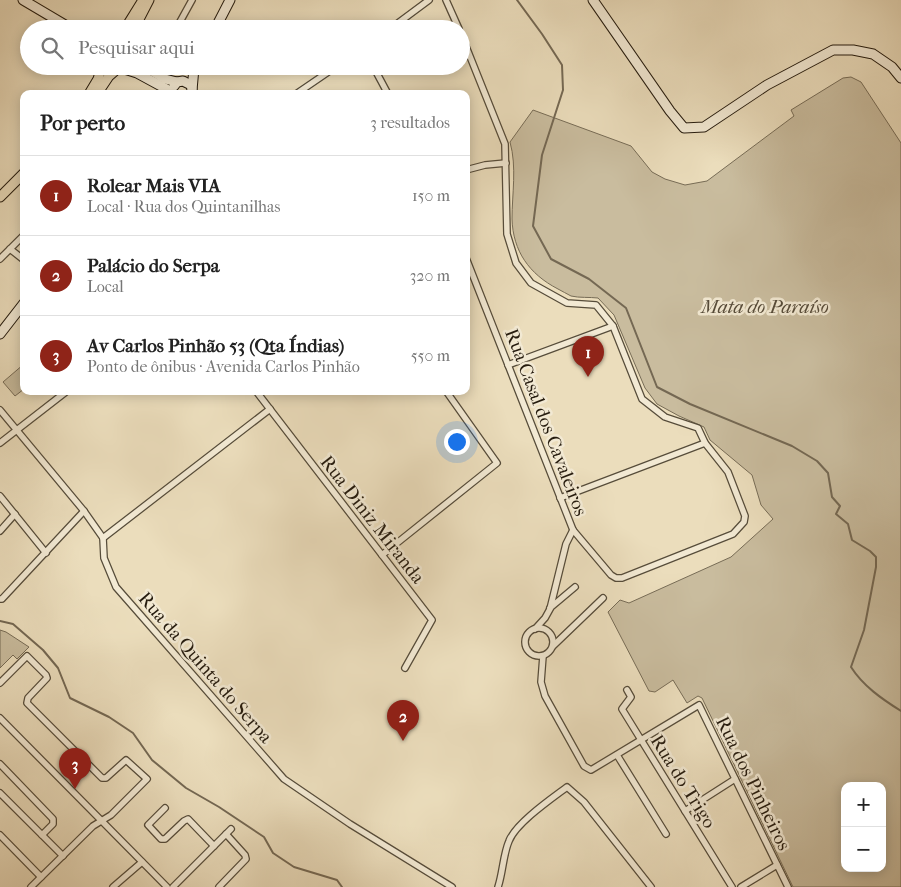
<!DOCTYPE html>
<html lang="pt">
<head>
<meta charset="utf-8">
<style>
  body { margin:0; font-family:"IM FELL French Canon",serif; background:#f6f6f6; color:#222 }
  .controls { position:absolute; right:15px; bottom:15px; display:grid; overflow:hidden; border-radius:10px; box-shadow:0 2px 12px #0003 }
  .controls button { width:45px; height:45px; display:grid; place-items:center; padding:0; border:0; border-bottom:1px solid #e0e0e0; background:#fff; color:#222; font:25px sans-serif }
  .you { position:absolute; left:456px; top:441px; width:18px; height:18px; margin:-12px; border:4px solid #fff; border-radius:50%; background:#1a73e8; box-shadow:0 0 0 8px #1a73e833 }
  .badge { display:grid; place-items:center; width:32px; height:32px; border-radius:50%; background:#8f2418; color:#fff; font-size:16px; font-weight:700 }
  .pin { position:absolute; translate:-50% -41px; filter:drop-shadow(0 1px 2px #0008) }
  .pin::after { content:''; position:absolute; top:26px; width:18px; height:15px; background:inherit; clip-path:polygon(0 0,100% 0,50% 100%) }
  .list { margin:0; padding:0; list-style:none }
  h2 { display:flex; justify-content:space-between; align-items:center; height:65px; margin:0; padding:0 20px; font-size:21px }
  h2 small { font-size:16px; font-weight:400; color:#767676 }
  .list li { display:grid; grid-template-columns:32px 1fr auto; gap:15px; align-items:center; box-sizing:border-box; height:80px; padding:0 20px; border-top:1px solid #e0e0e0 }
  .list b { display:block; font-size:19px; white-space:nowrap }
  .list p { margin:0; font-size:16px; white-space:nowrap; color:#767676 }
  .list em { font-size:16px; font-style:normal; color:#767676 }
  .icon { flex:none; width:28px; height:28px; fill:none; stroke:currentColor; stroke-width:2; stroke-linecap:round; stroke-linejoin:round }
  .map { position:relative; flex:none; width:901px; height:887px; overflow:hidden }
  .search { position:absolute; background:#fff; box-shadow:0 2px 12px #0003; left:20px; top:20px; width:450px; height:55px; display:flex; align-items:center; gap:12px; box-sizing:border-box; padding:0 18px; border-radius:28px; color:#767676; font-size:19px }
  .panel { position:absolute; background:#fff; box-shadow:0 2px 12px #0003; left:20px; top:90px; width:450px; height:305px; border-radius:10px }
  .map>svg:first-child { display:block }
</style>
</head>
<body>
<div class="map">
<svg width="901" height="887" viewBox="0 0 901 887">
  <rect width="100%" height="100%" fill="#ebddbc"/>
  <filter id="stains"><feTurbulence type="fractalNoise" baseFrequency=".004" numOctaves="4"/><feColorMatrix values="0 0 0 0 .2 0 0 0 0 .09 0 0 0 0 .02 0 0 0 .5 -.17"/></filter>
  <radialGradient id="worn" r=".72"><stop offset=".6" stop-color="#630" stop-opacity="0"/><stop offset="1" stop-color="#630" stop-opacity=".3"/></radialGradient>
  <g fill="#c9bc9e" stroke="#776c56" fill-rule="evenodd">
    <path d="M851,77L861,82L901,143V887H793L702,698L698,696L687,703L673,680L655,692L649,691L608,612L620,600L629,603L731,557L773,519L761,505L752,475L710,440L704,427L679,416L657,404L645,388L614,315L598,298C590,297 579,298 571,296C567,294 562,291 558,289C529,274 513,251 512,219C512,194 517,167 510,142L533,110L631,146L652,172L665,179L685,185L707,181L794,116L791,110L843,78ZM845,786H882V868H845Z"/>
    <path d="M24,364V389L15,396L3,382Z"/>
    <path d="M0,630L6,632L29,647L17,659L13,655L0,668Z"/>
  </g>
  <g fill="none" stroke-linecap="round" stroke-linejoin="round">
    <g stroke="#746853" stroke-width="2">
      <path d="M517,0L542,34L562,65L563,90L542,155L533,226L551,259L589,279L626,308L657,387L690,404L792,446L817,461L828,473L832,497L840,506L836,514L848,524L852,540L870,551L876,557V567L864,630L851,667C863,686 882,699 901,711"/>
      <path d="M0,621L13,624L43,650L58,668L70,698L109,717L133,733L152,760L186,788L219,807L264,837L273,853L294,867L337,880L342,887"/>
    </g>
    <g stroke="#564c3a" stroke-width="8">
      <g id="street">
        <path d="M446,0L459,29"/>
        <path d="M176,29L192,0"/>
        <path d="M390,29L429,0"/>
        <path d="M461,34L505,144L507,234L516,263L531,283L567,303L596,305L613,326L642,399L665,417L698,428L705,443L728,472L745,516L744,522L733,534L622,578H616L611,575L573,530L466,258"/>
        <path d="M373,66L388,94"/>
        <path d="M296,94L337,66"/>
        <path d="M466,170L485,165L506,163"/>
        <path d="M10,249L24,260"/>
        <path d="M0,259L24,235"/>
        <path d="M508,365L613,326"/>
        <path d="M256,391L432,620L405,668"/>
        <path d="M0,410L84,511L103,538L104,558L116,587L284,779L350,824L452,887"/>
        <path d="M0,443L67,391"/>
        <path d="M0,496L46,553"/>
        <path d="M560,498L705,443"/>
        <path d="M0,531L15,514"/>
        <path d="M103,538L270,409"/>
        <path d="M382,555L497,463L446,391"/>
        <path d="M0,599H2L84,511"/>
        <path d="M550,608L575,587"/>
        <circle cx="539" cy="642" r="14"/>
        <path d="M535,629L545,618L550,609L566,544L573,530"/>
        <path d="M553,646L603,598"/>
        <path d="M543,656L541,682L545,696L584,766L591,770L699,705L788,887"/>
        <path d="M0,683L27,656L46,675L47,678L28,698L27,703L102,778H106L126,760L147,779L111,815L93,826L31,887"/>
        <path d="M627,690L631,697L622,709L732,887"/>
        <path d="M0,718L167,887"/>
        <path d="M617,755L666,834"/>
        <path d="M0,764L53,819V824L42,835"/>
        <path d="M0,793L63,856"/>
        <path d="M165,808L148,825L161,839H165L184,821L188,819L214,846"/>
        <path d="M685,811L735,779"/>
        <path d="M0,835L41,877"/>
        <path d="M113,887L142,862"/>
        <path d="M173,887L231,829"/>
        <path d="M219,887L246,859L245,855L226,834"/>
        <path d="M498,887C503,872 503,855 509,841C516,823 551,799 567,787L584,802L651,887"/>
        <path d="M741,887L777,865"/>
      </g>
    </g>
    <g stroke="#251b0e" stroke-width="11">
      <g id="secondary">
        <path d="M23,0L72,29"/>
        <path d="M593,0L670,111L684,128L704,127L767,85L833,50H853L873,54L892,67L901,78"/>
        <path d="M215,29L230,0"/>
        <path d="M144,66L165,79L177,82"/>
        <path d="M121,68L137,73L172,92"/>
        <path d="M174,86L177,82L183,81L191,85L192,89"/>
        <path d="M192,90L194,68"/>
        <path d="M0,334L24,303"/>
      </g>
    </g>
    <g stroke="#251b0e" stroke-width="11">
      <g id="primary">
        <path d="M125,29L143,0"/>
        <path d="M134,29L149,0"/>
        <path d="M89,94L98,79L102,66"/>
        <path d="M97,94L109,76L117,69"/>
        <path d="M0,197L24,173"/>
      </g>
    </g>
    <use href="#street" stroke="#f2e9d3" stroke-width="5.5"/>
    <use href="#secondary" stroke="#f2e9d3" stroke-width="9"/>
    <use href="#primary" stroke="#ebddbc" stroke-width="9"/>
  </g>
  <g text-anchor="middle" stroke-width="5" stroke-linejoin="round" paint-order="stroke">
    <g font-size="19" font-style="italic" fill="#564b39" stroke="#f2e9d3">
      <text x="765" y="313">Mata do Paraíso</text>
    </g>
    <g font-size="19" fill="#251b0e" stroke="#f2e9d3">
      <text transform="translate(547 422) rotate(69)" y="7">Rua Casal dos Cavaleiros</text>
      <text transform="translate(373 519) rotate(52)" y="7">Rua Diniz Miranda</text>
      <text transform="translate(206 667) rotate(49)" y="7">Rua da Quinta do Serpa</text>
      <text transform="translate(684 781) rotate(58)" y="7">Rua do Trigo</text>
      <text transform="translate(754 783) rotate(64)" y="7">Rua dos Pinheiros</text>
    </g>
  </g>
  <rect width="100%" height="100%" filter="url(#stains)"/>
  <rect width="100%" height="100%" fill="url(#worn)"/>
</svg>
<div class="controls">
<button>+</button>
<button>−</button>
</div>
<div class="you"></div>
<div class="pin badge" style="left:588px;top:377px">1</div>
<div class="pin badge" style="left:403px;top:741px">2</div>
<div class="pin badge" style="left:75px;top:789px">3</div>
<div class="search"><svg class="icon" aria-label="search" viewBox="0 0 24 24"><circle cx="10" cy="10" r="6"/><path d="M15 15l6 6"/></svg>Pesquisar aqui</div>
<section class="panel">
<h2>Por perto<small>3 resultados</small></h2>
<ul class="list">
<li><span class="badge">1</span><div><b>Rolear Mais VIA</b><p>Local · Rua dos Quintanilhas</p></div><em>150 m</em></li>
<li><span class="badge">2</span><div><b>Palácio do Serpa</b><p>Local</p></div><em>320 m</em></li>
<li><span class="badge">3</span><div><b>Av Carlos Pinhão 53 (Qta Índias)</b><p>Ponto de ônibus · Avenida Carlos Pinhão</p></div><em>550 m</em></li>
</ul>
</section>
</div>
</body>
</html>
